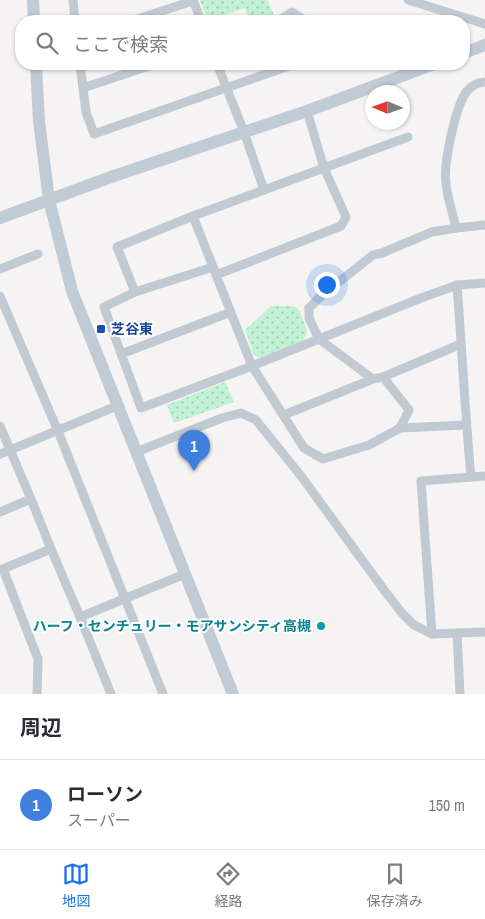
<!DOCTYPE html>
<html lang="ja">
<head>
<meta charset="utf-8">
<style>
  body { margin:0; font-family:"Archivo Narrow","Noto Sans JP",sans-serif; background:#f7f7f7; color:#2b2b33 }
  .compass { position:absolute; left:365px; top:85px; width:45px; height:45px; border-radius:50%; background:#fff; box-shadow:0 1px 4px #0004; rotate:272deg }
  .you { position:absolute; left:326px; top:284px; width:18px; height:18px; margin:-12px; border:4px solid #fff; border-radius:50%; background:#1a73e8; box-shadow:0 0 0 8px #1a73e833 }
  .badge { display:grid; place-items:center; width:32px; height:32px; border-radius:50%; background:#1a73e8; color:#fff; font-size:16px; font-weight:700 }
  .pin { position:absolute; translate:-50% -41px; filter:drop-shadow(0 1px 2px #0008) }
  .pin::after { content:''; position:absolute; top:26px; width:18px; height:15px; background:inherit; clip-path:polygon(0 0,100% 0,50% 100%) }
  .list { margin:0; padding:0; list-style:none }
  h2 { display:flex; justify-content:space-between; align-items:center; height:65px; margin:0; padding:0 20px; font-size:21px }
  h2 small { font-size:16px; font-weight:400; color:#7c7c81 }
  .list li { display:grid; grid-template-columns:32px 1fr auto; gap:15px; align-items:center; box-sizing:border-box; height:90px; padding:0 20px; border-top:1px solid #e1e1e2 }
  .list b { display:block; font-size:19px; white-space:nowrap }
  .list p { margin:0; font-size:16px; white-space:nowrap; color:#7c7c81 }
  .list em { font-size:16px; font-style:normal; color:#7c7c81 }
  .icon { flex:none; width:28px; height:28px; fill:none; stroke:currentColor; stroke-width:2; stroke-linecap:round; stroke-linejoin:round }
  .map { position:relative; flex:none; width:485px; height:694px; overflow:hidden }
  .search { position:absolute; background:#fff; box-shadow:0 1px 4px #0004; left:15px; right:15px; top:15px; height:55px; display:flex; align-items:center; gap:12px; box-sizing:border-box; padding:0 18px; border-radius:20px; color:#7c7c81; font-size:19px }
  .sheet { height:155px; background:#fff }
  nav { display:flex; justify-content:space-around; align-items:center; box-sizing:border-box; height:70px; border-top:1px solid #e1e1e2; background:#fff; font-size:14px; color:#7c7c81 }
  nav a { display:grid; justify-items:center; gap:2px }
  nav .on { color:#1a73e8 }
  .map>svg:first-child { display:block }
</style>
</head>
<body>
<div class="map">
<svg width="485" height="694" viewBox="0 0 485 694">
  <defs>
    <pattern id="grass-dots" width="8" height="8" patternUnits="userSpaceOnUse" patternTransform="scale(1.25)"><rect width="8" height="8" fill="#c3f1d5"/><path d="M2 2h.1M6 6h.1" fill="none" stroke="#a0c6b0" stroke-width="1.8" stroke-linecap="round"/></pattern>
  </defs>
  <rect width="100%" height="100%" fill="#f5f3f3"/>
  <g fill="url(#grass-dots)">
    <path d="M200,0H268L274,16L262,21H250L245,8L207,20Z"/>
    <path d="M271,306H294L300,311L307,331L303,341L260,358L254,355L245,330Z"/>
    <path d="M225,382L234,402L174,423L167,405Z"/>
  </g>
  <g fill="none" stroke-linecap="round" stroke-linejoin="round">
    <g stroke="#c1cad2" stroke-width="9">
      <path d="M73,0L75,21"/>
      <path d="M193,0L201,21"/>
      <path d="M408,0L485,24"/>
      <path d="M131,21L193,1"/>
      <path d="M278,21L292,12L306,21"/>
      <path d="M80,64L83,88"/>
      <path d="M155,64L83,88L86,112L94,134L292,65L294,64"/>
      <path d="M217,64L244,132L264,190L193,216L117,247L135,292L104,307L141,408L252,366L421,298L457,285L485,283"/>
      <path d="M264,190L408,137"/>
      <path d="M193,216L252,366L304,448L323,459L369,445L400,428L466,425"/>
      <path d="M456,228C453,213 447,198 446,183C443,165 456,102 468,90C474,84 477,83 485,82"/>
      <path d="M0,269L38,254"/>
      <path d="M216,275L341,226L346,217L324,168L307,111"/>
      <path d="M457,285C462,349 465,413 471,477"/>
      <path d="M135,292L213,267"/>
      <path d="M0,296L58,431L163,694"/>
      <path d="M121,354L231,312"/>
      <path d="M383,377L461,344"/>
      <path d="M284,415L373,379"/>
      <path d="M0,426L31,499L51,549L80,617L111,694"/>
      <path d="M400,428L409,410L383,377L373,379L319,339L309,318V308L320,297L373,255L382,253L432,232L456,228L485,225"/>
      <path d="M136,452L222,418L241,413L256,420L301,476L384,590L401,612L414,625L432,634L485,632"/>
      <path d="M0,454L117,406"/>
      <path d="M0,512L31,499"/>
      <path d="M3,569L38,659L37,694"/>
      <path d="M0,570L51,549"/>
      <path d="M80,617L185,574"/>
      <path d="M457,633L460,694"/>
      <path d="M432,634L421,481L485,476"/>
    </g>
    <g stroke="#c1cbd6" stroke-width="12">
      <path d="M33,0L34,21"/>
      <path d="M464,53L485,45"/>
      <path d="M36,64L39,121L49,200L72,291L233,694"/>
      <path d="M0,218L111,177L307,111L434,64"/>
    </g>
  </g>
  <rect fill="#1a4fb4" stroke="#fff" stroke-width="2" x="96" y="324" width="10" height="10" rx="2.5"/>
  <circle fill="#0f9aa8" stroke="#fff" stroke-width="2" cx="321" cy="626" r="5"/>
  <g text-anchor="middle" stroke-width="4" stroke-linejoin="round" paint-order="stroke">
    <g font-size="14" font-weight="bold" fill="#164399" stroke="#fff" text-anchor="start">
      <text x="111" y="334">芝谷東</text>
    </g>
    <g font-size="14" font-weight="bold" fill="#0d838f" stroke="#fff" text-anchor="end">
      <text x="311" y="631">ハーフ・センチュリー・モアサンシティ高槻</text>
    </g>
  </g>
</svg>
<svg class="compass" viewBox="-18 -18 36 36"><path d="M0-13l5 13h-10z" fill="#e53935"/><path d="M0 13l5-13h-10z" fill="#7c7c81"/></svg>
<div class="you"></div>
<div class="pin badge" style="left:194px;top:471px;background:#3f7fe0">1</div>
<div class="search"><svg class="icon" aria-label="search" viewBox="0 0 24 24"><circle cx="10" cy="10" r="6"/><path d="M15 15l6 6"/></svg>ここで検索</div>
</div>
<section class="sheet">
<h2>周辺<small></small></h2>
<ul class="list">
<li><span class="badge" style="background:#3f7fe0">1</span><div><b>ローソン</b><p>スーパー</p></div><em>150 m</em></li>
</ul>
</section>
<nav>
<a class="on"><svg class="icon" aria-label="map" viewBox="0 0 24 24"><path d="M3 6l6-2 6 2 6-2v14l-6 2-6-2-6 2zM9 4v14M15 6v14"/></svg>地図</a>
<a><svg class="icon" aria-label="directions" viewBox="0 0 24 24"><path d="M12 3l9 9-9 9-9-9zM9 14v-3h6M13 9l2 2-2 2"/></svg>経路</a>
<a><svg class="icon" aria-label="saved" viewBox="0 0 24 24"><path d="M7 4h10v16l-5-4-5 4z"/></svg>保存済み</a>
</nav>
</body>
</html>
